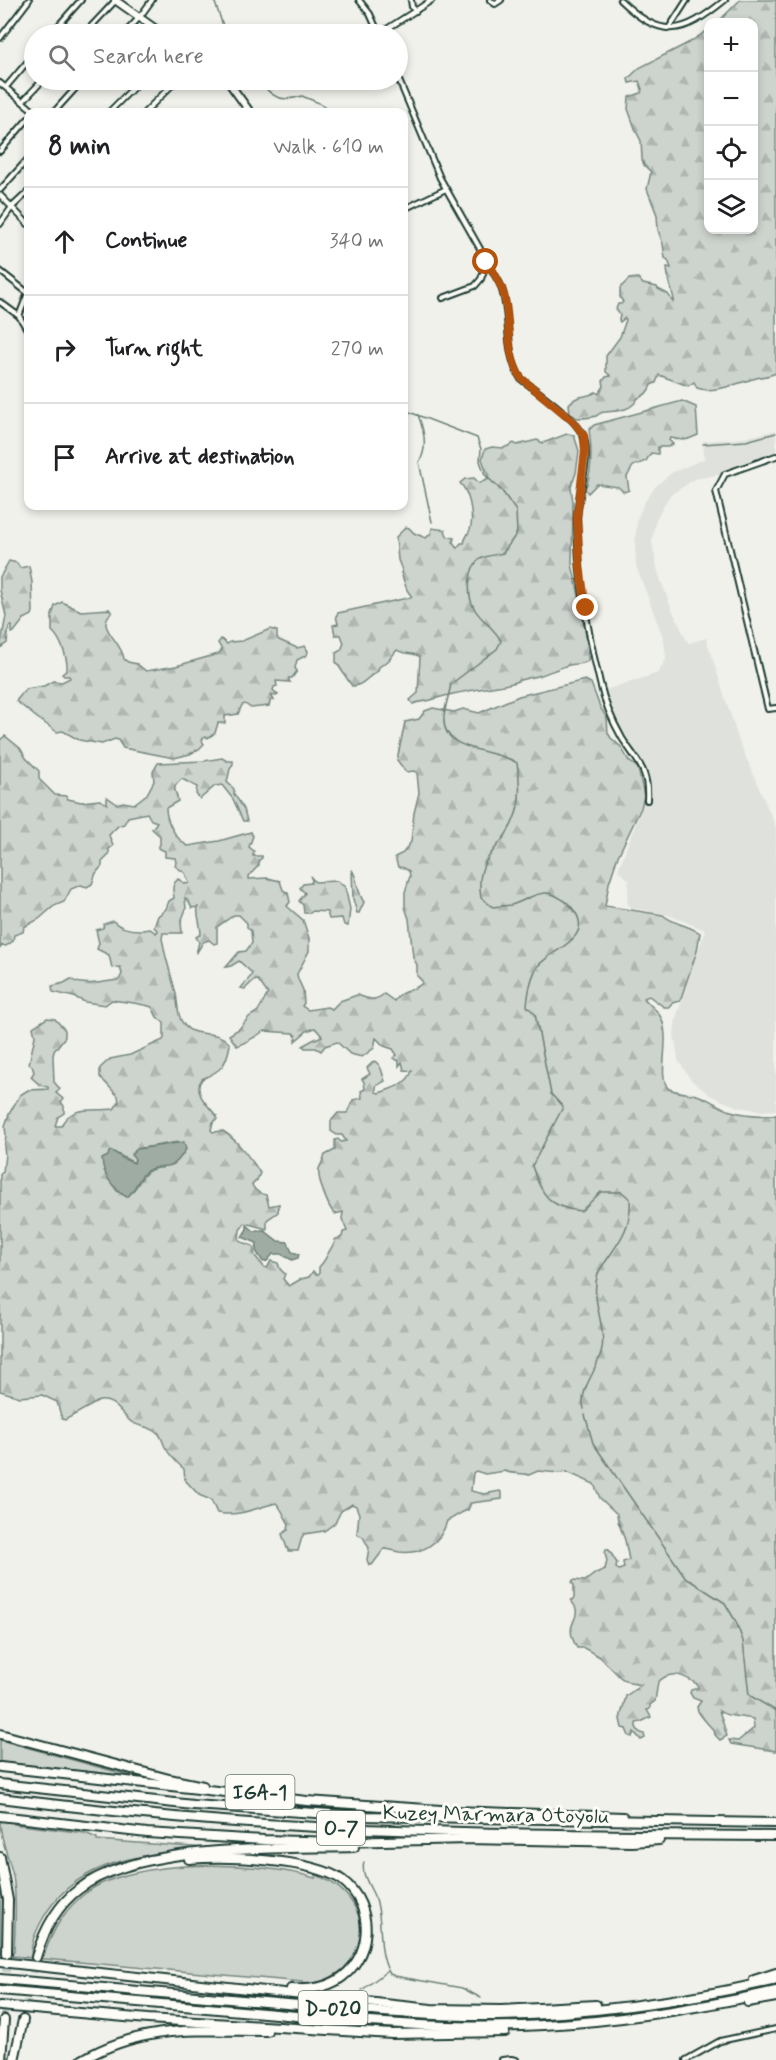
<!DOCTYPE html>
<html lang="en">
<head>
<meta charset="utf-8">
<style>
  body { margin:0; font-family:Mynerve,sans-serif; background:#f2f2f2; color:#202124 }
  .controls { position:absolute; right:18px; top:18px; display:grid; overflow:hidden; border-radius:12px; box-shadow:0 3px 9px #0003 }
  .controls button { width:54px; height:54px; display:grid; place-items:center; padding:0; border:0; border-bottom:2px solid #e0e0e0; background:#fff; color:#202124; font:30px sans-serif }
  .stop { position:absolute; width:18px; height:18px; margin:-14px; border:4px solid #b45309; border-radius:50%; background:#fff }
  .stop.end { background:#b45309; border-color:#fff; box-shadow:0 2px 6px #0008 }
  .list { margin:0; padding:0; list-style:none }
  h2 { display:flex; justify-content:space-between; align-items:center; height:78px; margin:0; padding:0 24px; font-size:26px }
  h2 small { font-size:20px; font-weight:400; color:#757577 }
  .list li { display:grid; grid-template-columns:39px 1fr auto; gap:18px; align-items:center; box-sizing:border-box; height:108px; padding:0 24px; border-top:2px solid #e0e0e0 }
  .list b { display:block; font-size:22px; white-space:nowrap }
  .list em { font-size:20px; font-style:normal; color:#757577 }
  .icon { flex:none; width:33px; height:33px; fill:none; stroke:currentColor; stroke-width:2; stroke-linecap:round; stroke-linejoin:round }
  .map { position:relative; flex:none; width:776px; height:2060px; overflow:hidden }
  .search { position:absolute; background:#fff; box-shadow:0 3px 9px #0003; left:24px; top:24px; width:384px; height:66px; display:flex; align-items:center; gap:15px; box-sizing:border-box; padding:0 21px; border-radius:33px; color:#757577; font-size:22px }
  .panel { position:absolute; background:#fff; box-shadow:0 3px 9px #0003; left:24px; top:108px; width:384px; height:402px; border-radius:12px }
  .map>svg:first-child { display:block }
</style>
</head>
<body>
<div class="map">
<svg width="776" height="2060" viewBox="0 0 776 2060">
  <defs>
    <pattern id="forest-firs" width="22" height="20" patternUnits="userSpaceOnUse" patternTransform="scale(1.5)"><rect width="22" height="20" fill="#cdd3cd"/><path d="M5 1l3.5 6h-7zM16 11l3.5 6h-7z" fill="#b0b6b1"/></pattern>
  </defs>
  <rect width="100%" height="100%" fill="#f0f1eb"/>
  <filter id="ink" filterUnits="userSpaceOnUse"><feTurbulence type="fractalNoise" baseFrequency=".0167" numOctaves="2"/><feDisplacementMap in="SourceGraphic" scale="12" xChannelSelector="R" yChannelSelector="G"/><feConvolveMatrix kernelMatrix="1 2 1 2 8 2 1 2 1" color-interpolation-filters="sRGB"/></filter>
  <g filter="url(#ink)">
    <path fill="#dfe2dc" d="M776,430V457L728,479L718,475L695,479L670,495L656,519L652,542L658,572L670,605L687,641L689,643L706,638L739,741L776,827V1110L762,1111L738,1107L711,1096L691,1080L678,1060L674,1034L676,1018L705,930L668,915L632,908L627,903L629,880L618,870L644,802L645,784L639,767L615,732L599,692L658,673L666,659L664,640L636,566L635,544L637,519L645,501L656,486L671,473L704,459L703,441L743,438Z"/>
    <g fill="#cdd3cd" stroke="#768880" stroke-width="1.5">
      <path d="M0,1740L135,1777L0,1762Z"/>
      <path d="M0,1821L14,1822V1824L85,1833L97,1838V1840L207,1848C144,1855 74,1858 41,1922C36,1932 29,1946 32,1957H41L44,1955C53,1929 65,1908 87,1892C135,1857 260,1861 315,1878L316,1875C382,1900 373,1978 303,1985L302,1982L0,1955V1878L5,1915L6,1953L11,1954L14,1951C15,1926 17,1901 13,1876C9,1857 0,1840 0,1821Z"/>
    </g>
    <g fill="url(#forest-firs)" stroke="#768880" stroke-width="1.5" fill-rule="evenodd">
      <path d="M740,0H776V373C768,377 761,376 753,379C737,383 713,394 697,388L694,382L688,386L659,375L656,383L651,385C649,391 644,397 638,398C632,411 617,411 605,412C600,412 600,414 596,416C590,418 583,418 577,418L570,413L569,404C579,393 585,399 596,392L599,394L604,386L603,381L606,377L611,376L606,372V356L620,337L626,320L625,318L620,322L619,320L620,315L616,309L618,304H621L623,302L620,297V288L629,279L638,278L643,284L657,287L658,289L668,294L673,302L674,300C672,289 667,278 667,267L671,268L668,260L665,258L663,244L658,230L657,215L647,189L651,172L644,165L642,159L641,141L636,131L628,109L629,97L641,93L642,89L639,81L629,83L628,79L639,68L690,42L708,30V230H754V22H718Z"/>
      <path d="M682,401L696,407L698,435C682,442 686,440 670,438L669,440L673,444L668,447H658V454L651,453L646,461L633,466L627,477L629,490L624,492L618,487L597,484L588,493L585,489C593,470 592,450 589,430L594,425Z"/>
      <path d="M567,434L574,435L579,451L576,473L571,487L573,502L572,564L583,614L588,651V661C581,665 576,663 569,665C559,668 550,672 541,675C531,678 522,678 513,683C485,689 458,691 431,700C425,702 419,701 413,704L410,700L418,693L420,657C414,652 404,655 397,650L388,661L379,667L378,671C369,675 362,687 352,686L336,662V653L341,650L344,643L341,635H335L333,625L338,624L336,616L338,613L412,597L407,590L401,573L402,570L398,560L396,537L406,527L409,528L414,533L426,538L431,533L432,528L445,530L447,536L454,538L453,542L457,548L461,543H464C465,536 470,533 471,526C473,512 469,492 460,483L465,479L474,478L479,483L489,479L482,459L485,449L492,447L504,448L514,443L517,445L537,440L543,443Z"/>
      <path d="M9,561L17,563L20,568L29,566L32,582L33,612L32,615L24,619L14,632L12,633V626L9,627L7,643L0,648L6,616L0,590V577Z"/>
      <path d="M62,602L81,611L109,609L112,612C94,628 122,640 124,659L128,662L137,664L146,671L176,666L218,654L222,650L218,643L221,639L227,644L230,642L242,641L270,629L277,631V638L279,640L297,648L305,646L308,651L307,655L297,660L295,668L297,671L292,678H289V681L290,682L276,681L277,686L274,687L273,690L278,695L276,696L271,695L274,700L270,701L269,706L251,708L245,704L242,705L238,714L225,716V723H218L215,733L208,738L206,737L203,738L202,741L204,744L199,749L190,754L174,758L123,748L118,740L115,739L102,744L79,740L63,731L57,732C42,722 29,712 16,701L26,689L44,686L53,681L62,682L70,678L69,676H64L62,674L67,670C68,659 61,639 52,631V615L55,606Z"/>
      <path d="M585,680L591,683L600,707L607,718L608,733L611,738L621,747L629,761L638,768L644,796L641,808L618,856L609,883L605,906L663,915C673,924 688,925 700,933L697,951L680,1001L672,1003L669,1007H664L649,996L644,998C648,1004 655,1008 659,1014C673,1036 657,1069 667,1087C670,1092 687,1093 693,1094C708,1097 718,1107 731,1111C745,1115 761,1116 776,1115V1751L731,1744L729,1740L738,1741L754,1728L753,1719C741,1716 729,1718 719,1711C722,1719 724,1727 727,1736L720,1740L715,1735L714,1730C710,1727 701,1716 698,1711L697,1707L701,1701L693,1698L690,1693L691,1690L698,1688L697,1684C684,1676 672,1669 658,1682L655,1701L650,1705V1709L647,1710L651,1717L641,1722L636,1723V1727L639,1732L644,1734L645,1738L641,1740L634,1732L632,1737L629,1736L626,1729L622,1728L620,1719L626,1696L641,1685L630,1683L621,1678L600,1657L584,1648H577C563,1623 579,1622 576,1609C575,1605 572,1603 571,1600L574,1598V1585L572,1583L573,1580L585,1581L596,1573L605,1569L607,1561L605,1553L606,1549L609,1550L617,1563L616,1568L619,1570L624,1568L623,1562L629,1560L625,1540L618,1521L617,1514L600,1498L594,1484L567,1472L559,1473L538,1471L529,1475C521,1472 512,1475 505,1471L485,1474L476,1471L473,1473L471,1491L484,1494L500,1491L502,1493V1499L471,1503L468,1510C460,1512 455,1518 447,1521C441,1543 422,1555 399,1552C394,1551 390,1549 384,1549L372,1565H369L367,1560L369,1548L363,1537L357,1534L359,1514L356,1506L352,1504L341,1511L335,1523L324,1531L304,1534L302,1537L298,1551H288L282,1534L288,1530L289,1524C285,1518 281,1507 276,1503C256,1508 238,1517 217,1513L211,1500L199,1495L185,1480L184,1469C176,1462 170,1456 165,1447C163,1443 162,1438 159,1434C151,1425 137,1428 129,1420C119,1411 114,1399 99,1401L65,1420L62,1419L57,1402L42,1395L20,1397L0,1391V1174L3,1172L5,1154L4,1148L6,1136L5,1126L9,1114L20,1095L28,1090L48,1089V1087L40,1085L31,1077L34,1072L32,1066L29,1064L35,1036L33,1027L47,1018L55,1019L65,1030V1037L54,1051L53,1056L54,1082L60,1089L56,1093L63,1099L61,1102L64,1106V1113L58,1117L55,1126H61C71,1104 94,1112 114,1109L119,1102L118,1096L100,1077V1068L110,1059L130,1055L163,1040L164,1038V1023L157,1017L152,1007C140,1003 125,1002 112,1000L105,1005L85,1002L74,997L53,992L52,986L64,983L71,979C83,988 105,981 119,980L122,974L120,967L112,968L109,955L97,949L99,943L96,930L103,928L104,924L113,921C122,930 137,931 150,929L156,933L158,931L154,927L158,916L166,909L169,901L174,898C173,890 171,885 178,879L186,884L189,883L185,873L175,866L176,862L175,858L165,857V851L158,848L160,844V836L152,829L157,822L151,820L147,813L128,817L124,824L118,826L109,835L113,846L109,849V855L102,862V866L96,873L92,884L87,887L81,885L71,889L64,902L54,906L39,919L24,927L23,932L14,935L13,941L6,946L2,945L0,949V740L5,736L20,748L26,758L39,771V779L55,795L66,796L68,799L81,802L100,800L107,804V797L117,804L123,802L134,804L147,794L154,781L153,772L158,763L204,761L222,758L227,761H233V764L230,769L227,782L234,789V794L244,809L247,821H243L233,799L222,785L215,786L200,799L196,794L197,787L182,779C170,789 176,789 178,801L166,808C166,821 176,840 188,846L219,841L251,832L253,836L249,847L254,851L253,856H262V858L259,860V865L249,876V879L268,878L280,881L283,890L288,893L290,902L287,906L289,908L303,920L309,938V951L297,974L298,979L303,990L304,1003L302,1006L308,1010L327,1007L332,1009L340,1001L357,995C368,998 373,1003 384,994L394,1001C401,989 414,992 422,983V981L417,976V965L413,957L409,919L405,907V892L410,876L409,871L404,868L398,867L395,857L403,853L411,842L414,813L419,793L417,773L414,771L406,772L397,760L405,722L419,719L425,711L433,708L454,712L463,709L479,713L519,696ZM185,898L189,902L192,908L198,907C196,912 201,926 201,934L196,937L199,942L196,954L203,942L209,940L214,944L217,943V927L234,915H239L247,923V927L251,931L252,943L246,951L239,952L226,967L231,966L239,961L252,973L251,976L241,988L245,989L253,981L258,980L268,994L258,1011L249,1017L239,1029L229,1035L237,1046C247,1042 254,1038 264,1031L293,1033L296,1036L295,1041L307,1031L315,1028L322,1036C317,1038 307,1043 303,1046L305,1048H316L321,1051L325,1046L337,1042L350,1054L362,1057L374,1048L376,1038L384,1046L393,1049L397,1055L393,1058L399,1061V1066L402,1062L404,1070L412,1071C407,1085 393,1088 379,1093L376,1092V1086L385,1081C382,1074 382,1064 374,1061L367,1068L370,1074L362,1079L364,1082L365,1089L361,1091L362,1098L353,1100L347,1113H338L331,1121V1131L337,1135H342L346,1141L341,1142L338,1139L335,1140V1150L325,1155C324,1160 320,1165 319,1169C317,1178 328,1208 335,1214L343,1212L342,1219L347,1231L343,1232L342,1237L334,1240L335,1243C328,1250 327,1260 319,1267V1274L316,1275L313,1271L309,1277L301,1279L289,1286L283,1279L285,1274L280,1269L278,1263L271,1261L267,1268L264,1267L255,1256L253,1246L241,1242L239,1238L240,1230L245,1223L267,1229V1220L278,1212L279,1204L269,1206L266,1195C260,1194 255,1191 252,1185L257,1180L260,1173C252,1160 236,1139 223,1131L213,1132L211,1130L213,1122L217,1119V1116C208,1106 192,1092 202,1079C221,1071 226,1066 230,1045C220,1028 196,1039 185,1026C177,1018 178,1003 176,994C173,982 169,969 166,957C164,951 164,945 162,939L163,933H182L181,922L186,909ZM178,1142L162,1168C141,1167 141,1186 127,1197L117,1191L106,1175L112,1151L134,1163L137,1149Z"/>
      <path d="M352,870C358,879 357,893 364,902L359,913H357L353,899Z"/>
      <path d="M310,876L315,882L337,881L345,887L350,909L348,926L344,925L342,918L329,919L327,912L313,911L310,913H304L303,905L299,901L305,893L300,888L303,884L311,883L312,880Z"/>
    </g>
    <g fill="#9faca4" stroke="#6c8077" stroke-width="1.5">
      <path d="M184,1142L186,1149C170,1176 167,1160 147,1171C138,1176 136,1191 127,1197C113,1188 103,1175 102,1159L108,1156L109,1152L112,1151L124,1159L134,1163L135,1159L131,1155L137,1149Z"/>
      <path d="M247,1225L254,1231H265L278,1241L288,1242L292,1252L299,1254L298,1258L292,1260L281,1254H273L267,1261L263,1262L256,1251L257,1243L242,1237L247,1229Z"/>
    </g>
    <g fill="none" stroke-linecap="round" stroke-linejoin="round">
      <g stroke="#6c8077" stroke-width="1.5">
        <path d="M214,0L226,34"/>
        <path d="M259,80C271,97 281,103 302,96L319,103L330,112"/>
        <path d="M404,410L477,438L481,449L480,461L485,475L502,491L516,511L517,533L503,553C496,555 487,555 480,559C467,568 467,596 474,608C481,621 495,628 501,641L497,649L451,684C449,695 445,706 444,717C441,754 496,748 517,763C520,780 521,803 514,819C502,852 474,854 481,898L493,907C499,906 505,906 511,905C523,902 533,893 546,893C554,893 568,902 573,909C596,938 552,949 538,966C531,976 528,995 527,1006L535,1014L551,1094L563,1107L532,1166C541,1195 550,1208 581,1211L601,1192H622L630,1199C632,1226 620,1241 606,1261C602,1266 598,1271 597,1277C591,1301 606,1325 602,1349C599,1369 578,1389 584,1409"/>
        <path d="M418,415C424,430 428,449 419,462L432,522"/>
        <path d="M703,444L746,441L776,433"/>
        <path d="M585,1415L593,1443L686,1578L725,1603L736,1622L743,1641L749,1695L776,1711"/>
        <path d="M364,1862C360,1875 373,1890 377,1903C383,1926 377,1952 390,1974L395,1976L462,1988L481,1998"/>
        <path d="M362,1990L387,1971"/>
      </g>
      <g stroke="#c6cdc6" stroke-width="8" stroke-dasharray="8 4" stroke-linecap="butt">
        <path d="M4,2020L7,1953"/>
        <path d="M23,2020L36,1957"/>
      </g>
      <g stroke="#1f3d34" stroke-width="8">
        <g id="street">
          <path d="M359,0L370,14L379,34"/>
          <path d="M411,0L412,7L416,11"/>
          <path d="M490,0L495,4L501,0"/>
          <path d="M620,0C662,40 682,35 725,0"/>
          <path d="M669,28L687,0"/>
          <path d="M51,34L81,0"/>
          <path d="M84,34L116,0"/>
          <path d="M124,34L139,18L152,0"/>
          <path d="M379,34L432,0"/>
          <path d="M0,38L29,0"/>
          <path d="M398,78L440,178L500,284C512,314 503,351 521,379C537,391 579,420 584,438C591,462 577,495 577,520C578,574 587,630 600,683C604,701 613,722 622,738C637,762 649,769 647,800"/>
          <path d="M0,83L35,112"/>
          <path d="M6,87L34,54"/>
          <path d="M23,101L43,80"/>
          <path d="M54,112L83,80"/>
          <path d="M109,112L141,80"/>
          <path d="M145,112L177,80"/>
          <path d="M0,151L28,119"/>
          <path d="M0,190L28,159"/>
          <path d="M0,195L28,224"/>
          <path d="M404,209L446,189"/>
          <path d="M0,224L12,207L28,192"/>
          <path d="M0,271L28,293"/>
          <path d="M443,298L475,286L481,279L487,261"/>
          <path d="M0,302L19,316L28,331"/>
          <path d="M19,316L28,293"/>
          <path d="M776,456L725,474L716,491L768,709L776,708"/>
          <path d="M502,2060L511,2059L516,2060"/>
          <path d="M686,2060L720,2041L776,2029"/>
        </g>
      </g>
      <g stroke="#1f3d34" stroke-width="10">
        <g id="secondary">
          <path d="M115,0L163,34"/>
          <path d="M227,80L250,112"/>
        </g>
      </g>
      <g stroke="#1f3d34" stroke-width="12">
        <g id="highway">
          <path d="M0,1734L169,1779L203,1786"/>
          <path d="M0,1767L307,1801L456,1811L623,1817"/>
          <path d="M0,1784L193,1805L361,1816L776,1823"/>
          <path d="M0,1798C105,1811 211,1822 317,1827C470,1834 623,1835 776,1836"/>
          <path d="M0,1816L147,1833L264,1840L340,1842L469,1839L632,1842L659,1840"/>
          <path d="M0,1857L8,1900L7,1953"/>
          <path d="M189,1859C225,1856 313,1859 342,1880C376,1906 373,1960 336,1981C322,1989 306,1990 291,1989"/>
          <path d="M36,1957C44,1930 56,1906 79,1889C138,1843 280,1849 354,1847"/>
          <path d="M0,1962L431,2009L501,2010L596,2005"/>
          <path d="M0,1979C92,1987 184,1995 276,2003C350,2009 423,2017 498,2016C592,2014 684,2001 776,1980"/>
          <path d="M754,1980L776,1973"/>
          <path d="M0,1990C92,1998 184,2006 276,2014C365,2022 453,2030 543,2025C622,2021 699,2008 776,1991"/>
          <path d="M748,2002L776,1997"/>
          <path d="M0,2006L148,2019L392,2034L505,2032"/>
          <path d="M1,2060L4,2020"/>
          <path d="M14,2060L23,2020"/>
          <path d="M82,2060C144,2024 198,2031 267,2031"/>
        </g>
      </g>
      <use href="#street" stroke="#fdfcf7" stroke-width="4"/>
      <use href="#secondary" stroke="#fdfcf7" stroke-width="6"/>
      <use href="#highway" stroke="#fdfcf7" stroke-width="8"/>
    </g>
  </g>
  <g fill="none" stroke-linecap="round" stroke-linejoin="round" filter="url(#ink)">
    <path stroke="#b45309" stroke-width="8" d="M486,262L487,261C493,271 501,283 504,295C511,322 505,354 521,378L574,422L584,436L585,451L577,517L580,567L586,608"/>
  </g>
  <g text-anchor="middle" stroke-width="6" stroke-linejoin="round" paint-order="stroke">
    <g fill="#fdfcf7" stroke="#62766e" stroke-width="1.5">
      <rect x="225.5" y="1775" width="69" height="34" rx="4.5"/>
      <rect x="317" y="1811" width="48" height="34" rx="4.5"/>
      <rect x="298.5" y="1991" width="69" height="34" rx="4.5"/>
    </g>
    <g font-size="20" font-weight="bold" fill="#1f3d34">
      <text x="260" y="1799">IGA-1</text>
      <text x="341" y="1835">O-7</text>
      <text x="333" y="2015">D-020</text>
    </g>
    <g font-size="21" fill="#1f3d34" stroke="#fdfcf7">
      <text transform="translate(496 1814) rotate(1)" y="7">Kuzey Marmara Otoyolu</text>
    </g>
  </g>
</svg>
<div class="controls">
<button>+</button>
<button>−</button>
<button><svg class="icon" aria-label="locate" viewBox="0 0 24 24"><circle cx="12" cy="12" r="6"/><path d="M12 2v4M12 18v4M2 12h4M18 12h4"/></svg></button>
<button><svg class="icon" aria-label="layers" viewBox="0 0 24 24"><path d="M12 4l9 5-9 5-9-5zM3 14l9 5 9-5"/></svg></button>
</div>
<div class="stop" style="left:486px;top:262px"></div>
<div class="stop end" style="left:586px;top:608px"></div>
<div class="search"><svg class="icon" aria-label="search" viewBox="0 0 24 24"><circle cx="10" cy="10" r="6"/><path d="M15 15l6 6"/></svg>Search here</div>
<section class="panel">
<h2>8 min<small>Walk · 610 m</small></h2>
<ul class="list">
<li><svg class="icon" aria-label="ahead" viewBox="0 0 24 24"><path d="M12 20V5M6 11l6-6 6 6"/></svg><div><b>Continue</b></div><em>340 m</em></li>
<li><svg class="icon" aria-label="right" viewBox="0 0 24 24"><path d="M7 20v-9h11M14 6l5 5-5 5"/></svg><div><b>Turn right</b></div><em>270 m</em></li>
<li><svg class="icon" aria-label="arrive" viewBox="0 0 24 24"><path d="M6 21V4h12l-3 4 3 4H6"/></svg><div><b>Arrive at destination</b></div></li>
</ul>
</section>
</div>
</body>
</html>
